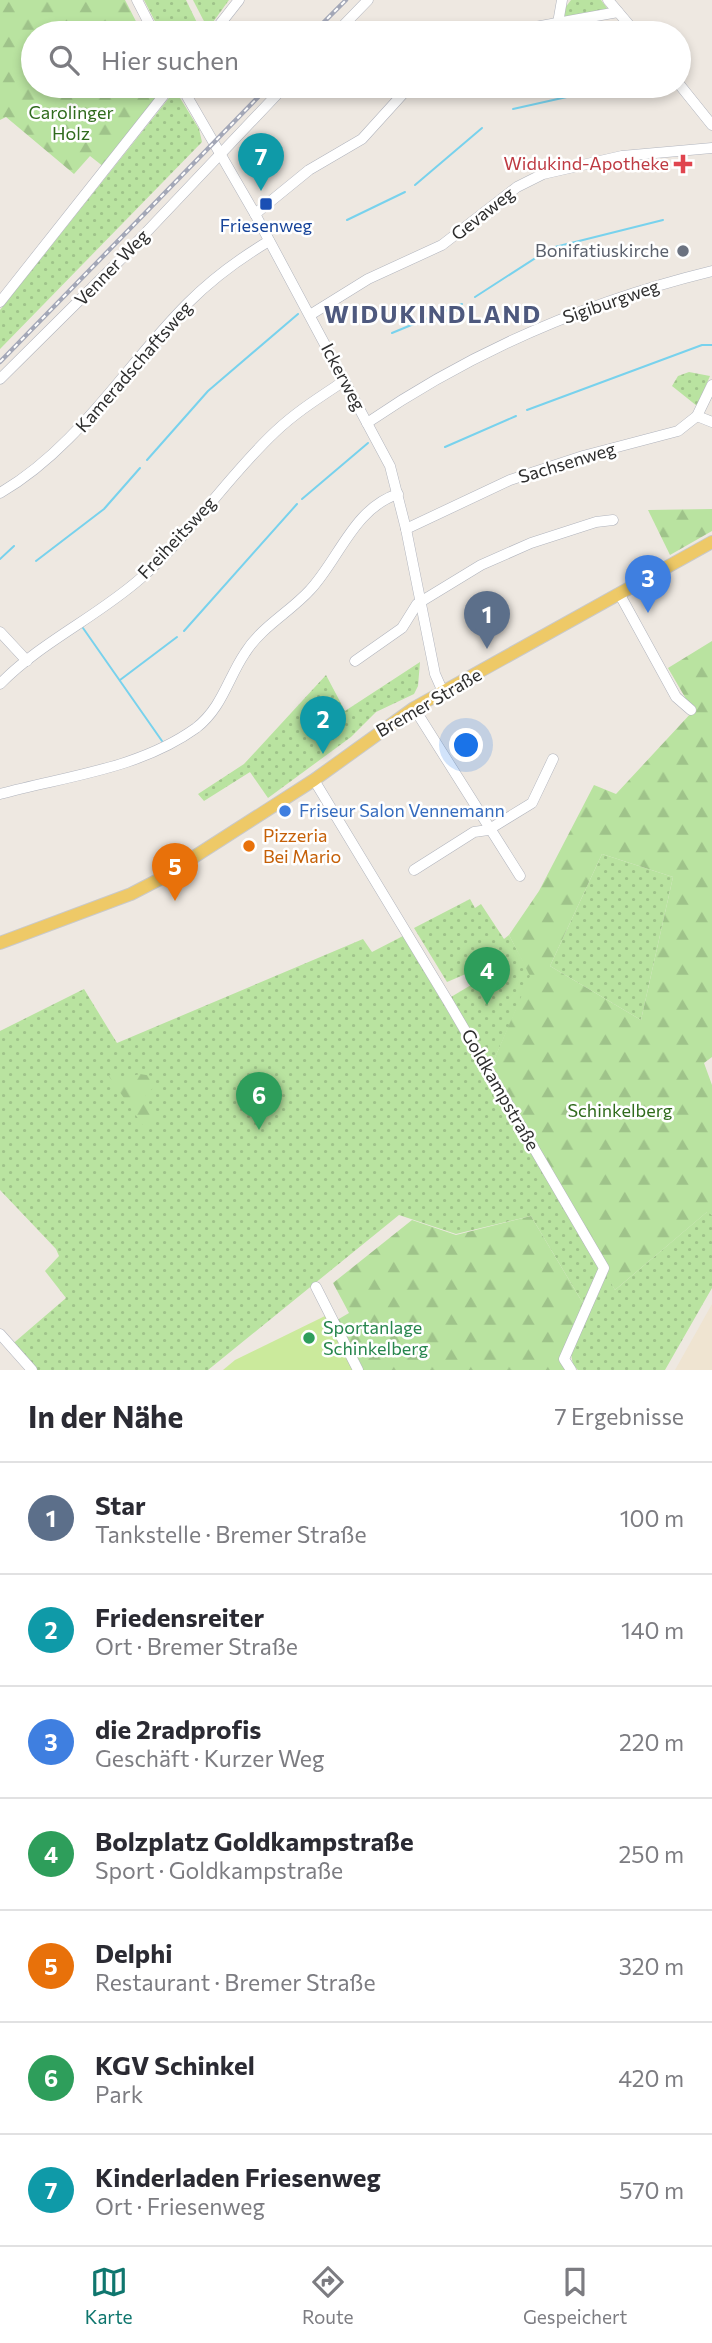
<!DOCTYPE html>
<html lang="de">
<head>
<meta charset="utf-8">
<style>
  body { margin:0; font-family:Commissioner,sans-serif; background:#f2f2f3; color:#2b2b33 }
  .you { position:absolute; left:467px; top:746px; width:24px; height:24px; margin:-18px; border:5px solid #fff; border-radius:50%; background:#1a73e8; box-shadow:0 0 0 10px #1a73e833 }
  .badge { display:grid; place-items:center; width:46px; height:46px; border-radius:50%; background:#0f766e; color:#fff; font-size:23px; font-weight:700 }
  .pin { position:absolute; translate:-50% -58px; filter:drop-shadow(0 2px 4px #0008) }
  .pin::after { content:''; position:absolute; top:37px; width:24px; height:21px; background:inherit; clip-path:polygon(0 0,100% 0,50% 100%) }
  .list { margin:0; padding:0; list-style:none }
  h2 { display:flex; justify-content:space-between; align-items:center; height:91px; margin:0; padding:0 28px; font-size:30px }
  h2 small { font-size:23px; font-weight:400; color:#7c7c81 }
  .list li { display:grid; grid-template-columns:46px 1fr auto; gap:21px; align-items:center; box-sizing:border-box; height:112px; padding:0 28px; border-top:2px solid #e1e1e2 }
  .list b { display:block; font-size:26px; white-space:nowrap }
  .list p { margin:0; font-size:23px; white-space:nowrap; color:#7c7c81 }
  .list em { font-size:23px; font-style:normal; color:#7c7c81 }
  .icon { flex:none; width:38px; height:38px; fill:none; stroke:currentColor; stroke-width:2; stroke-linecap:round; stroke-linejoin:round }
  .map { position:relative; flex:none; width:712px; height:1370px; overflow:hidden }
  .search { position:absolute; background:#fff; box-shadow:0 4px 10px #0003; left:21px; right:21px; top:21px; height:77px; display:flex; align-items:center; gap:18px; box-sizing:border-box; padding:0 24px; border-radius:38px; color:#7c7c81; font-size:26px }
  .sheet { height:875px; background:#fff }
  nav { display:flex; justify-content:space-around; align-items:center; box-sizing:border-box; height:98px; border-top:2px solid #e1e1e2; background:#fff; font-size:19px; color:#7c7c81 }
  nav a { display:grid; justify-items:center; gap:4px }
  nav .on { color:#0f766e }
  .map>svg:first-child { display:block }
</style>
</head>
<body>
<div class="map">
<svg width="712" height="1370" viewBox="0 0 712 1370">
  <defs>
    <pattern id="green-dots" width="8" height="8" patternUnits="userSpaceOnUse" patternTransform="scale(1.75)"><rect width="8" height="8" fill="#b9e3a0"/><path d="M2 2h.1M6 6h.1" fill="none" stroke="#9fc38a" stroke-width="1.8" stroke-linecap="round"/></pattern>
    <pattern id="forest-firs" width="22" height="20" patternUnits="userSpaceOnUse" patternTransform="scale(1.75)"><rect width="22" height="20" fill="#b9e3a0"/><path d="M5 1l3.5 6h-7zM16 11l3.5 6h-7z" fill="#9fc38a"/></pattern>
  </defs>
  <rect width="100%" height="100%" fill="#eee8e1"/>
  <path fill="#efe4d1" d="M712,1304V1370H675Z"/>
  <g fill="url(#green-dots)">
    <path d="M144,0H186L202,33H161Z"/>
    <path d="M193,0H229L208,29Z"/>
    <path d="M571,0H601L607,8L604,13L564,18L565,8Z"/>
    <path d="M173,93H177L199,129L202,142L0,349V310Z"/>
    <path d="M689,372L710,376L697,406L672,386L678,376Z"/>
    <path d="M420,662L418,686L414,694L376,712L351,737L268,798L250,772L204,801L198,794L244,764L326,675L345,711Z"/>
    <path d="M602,854L673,877L641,1020L550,966Z"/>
    <path d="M470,899L475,908L481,904L504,939L509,935L531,976L490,1069L451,997L476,982L475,978L485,971L482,967L447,982L414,928Z"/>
    <path d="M403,936L601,1268L584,1305L531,1216L456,1234L399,1215L208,1370H31L9,1347L66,1298L45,1271L59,1256L56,1249L0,1190V1031L84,989L117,1043L363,939L372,952Z"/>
    <path d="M708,1211L712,1215V1288L665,1370H578L573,1365L571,1354L607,1274L615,1290Z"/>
  </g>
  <g fill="url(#forest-firs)" fill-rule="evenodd">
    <path d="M0,0H125L142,33H33V86H165L104,167L90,156L74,174L6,117L0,120Z"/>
    <path d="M712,509V531L670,555L648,510Z"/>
    <path d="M712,641V1057L704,1063L712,1085V1215L707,1212L615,1290L490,1069L530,976L509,935L539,891L594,785L616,794L693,711L668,668ZM602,854L673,877L641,1020L550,966Z"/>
    <path d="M140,1074L152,1076L156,1085L145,1096L147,1104L162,1118L144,1127L108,1075L119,1079Z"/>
    <path d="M531,1216L584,1305L561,1364L566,1370H362L337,1320L349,1313L333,1283L412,1220L456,1235Z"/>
  </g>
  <path fill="#cbea9c" d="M325,1316L354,1370H223L235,1360Z"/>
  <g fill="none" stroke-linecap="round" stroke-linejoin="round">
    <g stroke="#78d2ed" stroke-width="2">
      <path d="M513,109L616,86"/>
      <path d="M415,185L482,128"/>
      <path d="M347,220L405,192"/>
      <path d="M475,297L551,248L663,220"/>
      <path d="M392,333L462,304"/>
      <path d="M527,410L702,345H712"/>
      <path d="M445,447L516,416"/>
      <path d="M147,460L208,391L298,314"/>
      <path d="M302,499L368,443"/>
      <path d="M0,559L14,546"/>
      <path d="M36,561L104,509L140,468"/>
      <path d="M83,628L162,741"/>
      <path d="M184,631L297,504"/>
      <path d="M120,680L177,637"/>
    </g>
    <g stroke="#b1b4bd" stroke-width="11">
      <g id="minor">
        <path d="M137,0L154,33"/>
        <path d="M608,0L636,33"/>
        <path d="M558,23L562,0"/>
        <path d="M213,33L239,0"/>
        <path d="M336,33L368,0"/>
        <path d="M501,33L618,12"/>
        <path d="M679,84L712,125"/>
        <path d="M181,86L255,214L390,466L406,529L435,674L443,692"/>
        <path d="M255,214L309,170L362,139L410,86"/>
        <path d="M0,302L171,86"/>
        <path d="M310,315L368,279L442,245L517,187L543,174L622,156L712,148"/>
        <path d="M0,379L120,260L285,86"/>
        <path d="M697,416L712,422"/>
        <path d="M367,423C472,351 589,301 712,271"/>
        <path d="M0,493C79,447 124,367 188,303C213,278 239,259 269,241"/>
        <path d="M406,529L510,480L583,456L678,431L697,416L712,385"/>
        <path d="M620,595L676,697L691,710"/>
        <path d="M0,632L27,661"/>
        <path d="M355,661L402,628L417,604L481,565L531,543L596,522L613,520"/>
        <path d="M0,684C41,642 97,617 141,578C191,534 227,477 275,432C296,412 320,397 344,381"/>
        <path d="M414,708L520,876"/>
        <path d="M314,780L449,1003L604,1268L564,1359L571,1370"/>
        <path d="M0,794C66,776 139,769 196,728C222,708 228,678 245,653C261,627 290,612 310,590C339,559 354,508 398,494"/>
        <path d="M414,870L474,832L488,830L532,803L553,759"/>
        <path d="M316,1287L358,1370"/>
        <path d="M0,1334L32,1370"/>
      </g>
    </g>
    <g stroke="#c9c9c9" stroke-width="14">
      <path id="major" d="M0,943L131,894L158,880L314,780L414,708L712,542"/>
    </g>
    <use href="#minor" stroke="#fff" stroke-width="10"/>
    <use href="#major" stroke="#eec967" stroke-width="12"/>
    <g stroke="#a3a7b7" stroke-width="4.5">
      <g id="rail">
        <path d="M313,33L346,0"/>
        <path d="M0,362L269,86"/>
      </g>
    </g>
    <use href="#rail" stroke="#fff" stroke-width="2" stroke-dasharray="5" stroke-linecap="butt"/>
  </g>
  <path fill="#e0444e" stroke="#fff" stroke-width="2.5" d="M679.5 153.5h7v7h7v7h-7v7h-7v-7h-7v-7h7z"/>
  <rect fill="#1a4fb4" stroke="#fff" stroke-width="2.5" x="259" y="197" width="14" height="14" rx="3.5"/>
  <circle fill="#6b7280" stroke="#fff" stroke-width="2.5" cx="683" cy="251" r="7"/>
  <circle fill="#3f7fe0" stroke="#fff" stroke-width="2.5" cx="285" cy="811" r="7"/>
  <circle fill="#e8710a" stroke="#fff" stroke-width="2.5" cx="249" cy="846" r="7"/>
  <circle fill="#2e9e5b" stroke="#fff" stroke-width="2.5" cx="309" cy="1338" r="7"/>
  <g text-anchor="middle" stroke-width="5" stroke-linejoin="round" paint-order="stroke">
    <g font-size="18" fill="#306b1d" stroke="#fff">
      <text x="71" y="119">Carolinger<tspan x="71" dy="21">Holz</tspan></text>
      <text x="620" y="1117">Schinkelberg</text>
    </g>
    <g font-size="18" fill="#be3a42" stroke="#fff" text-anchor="end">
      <text x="669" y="170">Widukind-Apotheke</text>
    </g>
    <g font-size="18" fill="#2e2e2e" stroke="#fff">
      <text transform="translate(483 214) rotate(-38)" y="6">Gevaweg</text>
      <text transform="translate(112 268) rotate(-46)" y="6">Venner Weg</text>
      <text transform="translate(611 302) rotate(-19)" y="6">Sigiburgweg</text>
      <text transform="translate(134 367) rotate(-49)" y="6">Kameradschaftsweg</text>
      <text transform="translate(343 377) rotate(62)" y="6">Ickerweg</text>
      <text transform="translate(567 463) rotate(-17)" y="6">Sachsenweg</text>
      <text transform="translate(177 538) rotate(-47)" y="6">Freiheitsweg</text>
      <text transform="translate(429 703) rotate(-30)" y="6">Bremer Straße</text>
      <text transform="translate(500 1090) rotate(60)" y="6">Goldkampstraße</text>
    </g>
    <g font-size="18" fill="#164399" stroke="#fff">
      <text x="266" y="232">Friesenweg</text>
    </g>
    <g font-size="18" fill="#5b616d" stroke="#fff" text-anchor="end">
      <text x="669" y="257">Bonifatiuskirche</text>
    </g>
    <g font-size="18" fill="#366cbe" stroke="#fff" text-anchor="start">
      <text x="299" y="817">Friseur Salon Vennemann</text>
    </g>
    <g font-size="18" fill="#c56008" stroke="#fff" text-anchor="start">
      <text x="263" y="842">Pizzeria<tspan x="263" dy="21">Bei Mario</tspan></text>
    </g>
    <g font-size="18" fill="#27864d" stroke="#fff" text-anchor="start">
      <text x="323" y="1334">Sportanlage<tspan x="323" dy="21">Schinkelberg</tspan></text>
    </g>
    <g font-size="24" font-weight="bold" letter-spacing="2" fill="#4e597e" stroke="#fff">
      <text x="433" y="323">WIDUKINDLAND</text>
    </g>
  </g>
</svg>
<div class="you"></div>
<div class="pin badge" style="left:487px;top:649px;background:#5c6f8a">1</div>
<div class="pin badge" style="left:323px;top:754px;background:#0f9aa8">2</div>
<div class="pin badge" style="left:648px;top:613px;background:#3f7fe0">3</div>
<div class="pin badge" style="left:487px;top:1005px;background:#2e9e5b">4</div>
<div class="pin badge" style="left:175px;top:901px;background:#e8710a">5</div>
<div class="pin badge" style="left:259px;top:1130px;background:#2e9e5b">6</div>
<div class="pin badge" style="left:261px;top:191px;background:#0f9aa8">7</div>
<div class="search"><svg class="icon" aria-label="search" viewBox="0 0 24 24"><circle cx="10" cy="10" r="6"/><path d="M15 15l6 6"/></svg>Hier suchen</div>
</div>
<section class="sheet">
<h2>In der Nähe<small>7 Ergebnisse</small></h2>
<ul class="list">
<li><span class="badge" style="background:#5c6f8a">1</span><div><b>Star</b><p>Tankstelle · Bremer Straße</p></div><em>100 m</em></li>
<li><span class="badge" style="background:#0f9aa8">2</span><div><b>Friedensreiter</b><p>Ort · Bremer Straße</p></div><em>140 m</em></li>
<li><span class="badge" style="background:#3f7fe0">3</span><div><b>die 2radprofis</b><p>Geschäft · Kurzer Weg</p></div><em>220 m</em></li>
<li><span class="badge" style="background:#2e9e5b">4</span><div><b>Bolzplatz Goldkampstraße</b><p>Sport · Goldkampstraße</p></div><em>250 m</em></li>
<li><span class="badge" style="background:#e8710a">5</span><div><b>Delphi</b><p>Restaurant · Bremer Straße</p></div><em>320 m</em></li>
<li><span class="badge" style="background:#2e9e5b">6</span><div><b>KGV Schinkel</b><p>Park</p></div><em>420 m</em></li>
<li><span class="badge" style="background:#0f9aa8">7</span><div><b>Kinderladen Friesenweg</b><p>Ort · Friesenweg</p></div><em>570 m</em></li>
</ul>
</section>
<nav>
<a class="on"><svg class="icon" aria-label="map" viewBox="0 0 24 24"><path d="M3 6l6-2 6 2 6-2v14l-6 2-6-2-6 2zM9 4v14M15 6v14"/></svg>Karte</a>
<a><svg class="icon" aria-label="directions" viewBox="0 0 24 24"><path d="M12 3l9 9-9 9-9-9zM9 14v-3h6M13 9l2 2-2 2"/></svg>Route</a>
<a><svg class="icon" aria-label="saved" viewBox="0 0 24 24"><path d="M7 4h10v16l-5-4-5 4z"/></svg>Gespeichert</a>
</nav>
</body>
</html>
